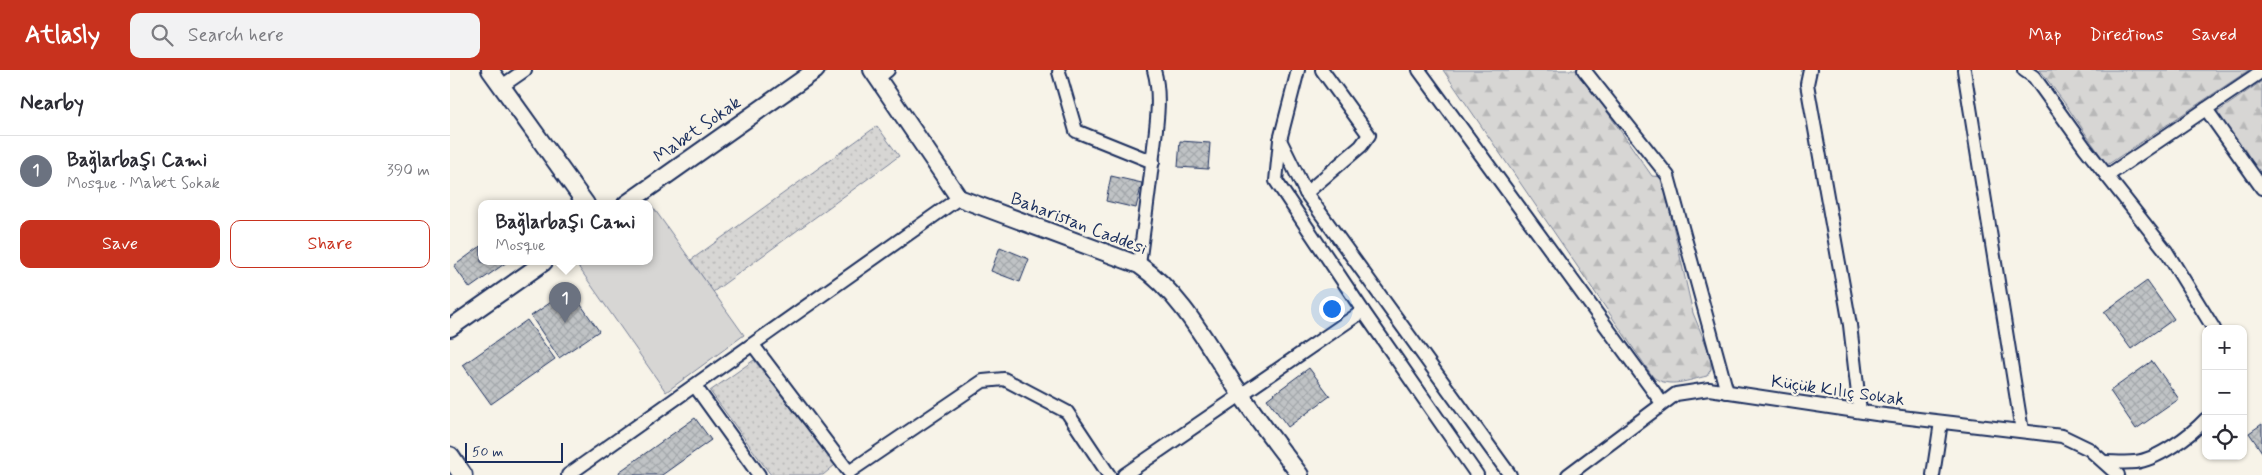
<!DOCTYPE html>
<html lang="en">
<head>
<meta charset="utf-8">
<style>
  body { margin:0; font-family:Mynerve,sans-serif; background:#f2f2f3; color:#2b2b33 }
  .controls { position:absolute; right:15px; bottom:15px; display:grid; overflow:hidden; border-radius:10px; box-shadow:0 1px 4px #0004 }
  .controls button { width:45px; height:45px; display:grid; place-items:center; padding:0; border:0; border-bottom:1px solid #e1e1e2; background:#fff; color:#2b2b33; font:25px sans-serif }
  .scale { position:absolute; left:15px; bottom:12px; width:98px; box-sizing:border-box; padding-left:5px; border:2px solid #1b2f5e; border-top:0; font-size:14px; line-height:18px; white-space:nowrap; color:#1b2f5e; -webkit-text-stroke:4px #f7f3e8; paint-order:stroke }
  .you { position:absolute; left:881px; top:238px; width:18px; height:18px; margin:-12px; border:4px solid #fff; border-radius:50%; background:#1a73e8; box-shadow:0 0 0 8px #1a73e833 }
  .badge { display:grid; place-items:center; width:32px; height:32px; border-radius:50%; background:#c8321e; color:#fff; font-size:16px; font-weight:700 }
  .pin { position:absolute; translate:-50% -41px; filter:drop-shadow(0 1px 2px #0008) }
  .pin::after { content:''; position:absolute; top:26px; width:18px; height:15px; background:inherit; clip-path:polygon(0 0,100% 0,50% 100%) }
  .popup { position:absolute; left:28px; top:130px; width:175px; height:65px; box-sizing:border-box; display:grid; place-content:center; border-radius:10px; background:#fff; filter:drop-shadow(0 1px 4px #0005); font-size:16px; white-space:nowrap; color:#7c7c81 }
  .popup b { font-size:19px; color:#2b2b33 }
  .popup::after { content:''; position:absolute; left:50%; top:100%; margin-left:-10px; border:10px solid transparent; border-top-color:#fff }
  .list { margin:0; padding:0; list-style:none }
  h2 { display:flex; justify-content:space-between; align-items:center; height:65px; margin:0; padding:0 20px; font-size:21px }
  h2 small { font-size:16px; font-weight:400; color:#7c7c81 }
  .list li { display:grid; grid-template-columns:32px 1fr auto; gap:15px; align-items:center; box-sizing:border-box; height:70px; padding:0 20px; border-top:1px solid #e1e1e2 }
  .list b { display:block; font-size:19px; white-space:nowrap }
  .list p { margin:0; font-size:16px; white-space:nowrap; color:#7c7c81 }
  .list em { font-size:16px; font-style:normal; color:#7c7c81 }
  .actions { display:flex; gap:10px; padding:15px 20px }
  .actions a { flex:1; padding:11px 0; border:1px solid #c8321e; border-radius:10px; text-align:center; font-size:18px; color:#c8321e }
  .actions .main { background:#c8321e; color:#fff }
  .icon { flex:none; width:28px; height:28px; fill:none; stroke:currentColor; stroke-width:2; stroke-linecap:round; stroke-linejoin:round }
  .map { position:relative; flex:none; width:1812px; height:405px; overflow:hidden }
  header { display:flex; align-items:center; gap:30px; box-sizing:border-box; height:70px; padding:0 25px; background:#c8321e; color:#fff }
  header strong { font-size:24px }
  nav { display:flex; gap:28px; margin-inline-start:auto; font-size:18px }
  .search { width:350px; height:45px; background:#f2f2f3; display:flex; align-items:center; gap:12px; box-sizing:border-box; padding:0 18px; border-radius:10px; color:#7c7c81; font-size:19px }
  main { display:flex }
  aside { flex:1; background:#fff }
  .map>svg:first-child { display:block }
</style>
</head>
<body>
<header>
<strong>Atlasly</strong>
<div class="search"><svg class="icon" aria-label="search" viewBox="0 0 24 24"><circle cx="10" cy="10" r="6"/><path d="M15 15l6 6"/></svg>Search here</div>
<nav><a>Map</a><a>Directions</a><a>Saved</a></nav>
</header>
<main>
<aside>
<h2>Nearby<small></small></h2>
<ul class="list">
<li><span class="badge" style="background:#6b7280">1</span><div><b>Bağlarbaşı Cami</b><p>Mosque · Mabet Sokak</p></div><em>390 m</em></li>
</ul>
<div class="actions"><a class="main">Save</a><a>Share</a></div>
</aside>
<div class="map">
<svg width="1812" height="405" viewBox="0 0 1812 405">
  <defs>
    <pattern id="grass-dots" width="8" height="8" patternUnits="userSpaceOnUse" patternTransform="scale(1.25)"><rect width="8" height="8" fill="#d7d6d4"/><path d="M2 2h.1M6 6h.1" fill="none" stroke="#b8b8b8" stroke-width="1.8" stroke-linecap="round"/></pattern>
    <pattern id="forest-firs" width="22" height="20" patternUnits="userSpaceOnUse" patternTransform="scale(1.25)"><rect width="22" height="20" fill="#d7d6d4"/><path d="M5 1l3.5 6h-7zM16 11l3.5 6h-7z" fill="#b8b8b8"/></pattern>
    <pattern id="building-cross-hatch" width="8" height="8" patternUnits="userSpaceOnUse" patternTransform="scale(1.25)"><rect width="8" height="8" fill="#c0c3c5"/><path d="M0 0l8 8M0 8l8-8" fill="none" stroke="#a4a8ac"/></pattern>
  </defs>
  <rect width="100%" height="100%" fill="#f7f3e8"/>
  <filter id="ink" filterUnits="userSpaceOnUse"><feTurbulence type="fractalNoise" baseFrequency=".02" numOctaves="2"/><feDisplacementMap in="SourceGraphic" scale="10" xChannelSelector="R" yChannelSelector="G"/><feConvolveMatrix kernelMatrix="1 2 1 2 8 2 1 2 1" color-interpolation-filters="sRGB"/></filter>
  <g filter="url(#ink)">
    <g fill="url(#grass-dots)" stroke="#798299">
      <path d="M427,56L449,86L263,222L241,190Z"/>
      <path d="M304,290L385,395L373,405H321L260,321Z"/>
    </g>
    <g fill="url(#forest-firs)" stroke="#798299">
      <path d="M993,0H1128L1202,106L1212,107L1243,243L1261,287V299L1257,306C1239,310 1219,319 1203,307Z"/>
      <path d="M1590,0H1799L1657,95L1616,35Z"/>
      <path d="M1812,11V106L1766,43Z"/>
    </g>
    <path fill="#d7d6d4" stroke="#798299" d="M200,133L294,265L216,322L125,192H199L198,134Z"/>
    <g fill="url(#building-cross-hatch)" stroke="#1b2f5e">
      <path d="M730,71L760,73L758,99L728,97Z"/>
      <path d="M661,106L692,113L686,138L656,131Z"/>
      <path d="M31,176V192H57L20,218L4,196Z"/>
      <path d="M550,177L579,189L570,212L541,201Z"/>
      <path d="M1697,211L1724,249L1681,279L1654,242Z"/>
      <path d="M120,219L149,261L109,288L81,246Z"/>
      <path d="M77,250L105,289L41,334L13,295Z"/>
      <path d="M1702,291L1729,329L1686,359L1660,321Z"/>
      <path d="M859,298L880,326L838,357L817,329Z"/>
      <path d="M245,348L261,370L212,405H170L169,402Z"/>
      <path d="M1812,354V382L1799,363Z"/>
    </g>
    <g fill="none" stroke-linecap="round" stroke-linejoin="round">
      <g stroke="#1b2f5e" stroke-width="16">
        <g id="minor">
          <path d="M848,0L830,70L826,111L913,241L1027,405"/>
          <path d="M969,0L1212,333"/>
          <path d="M1134,0L1218,106L1277,322"/>
          <path d="M1360,0L1357,14L1400,255L1410,341"/>
          <path d="M1514,0L1572,361"/>
          <path d="M1574,0L1584,7L1635,78L1716,181L1764,259"/>
          <path d="M609,2L626,61L703,92"/>
          <path d="M428,8L438,0"/>
          <path d="M52,16L75,0"/>
          <path d="M1756,39L1812,118"/>
          <path d="M830,70L856,123L1060,405"/>
          <path d="M1657,106L1812,1"/>
          <path d="M856,123L911,76L919,65L872,0"/>
          <path d="M689,195C694,155 700,116 704,76C707,52 711,24 704,0"/>
          <path d="M303,275L399,402L533,311L554,309L617,342L659,405"/>
          <path d="M245,316L309,405"/>
          <path d="M1654,392C1664,392 1675,393 1685,392C1707,390 1741,365 1756,349"/>
          <path d="M118,405L509,128"/>
          <path d="M674,405L913,241"/>
          <path d="M1118,405L1226,324L1259,319L1426,344L1612,366L1639,379L1668,405"/>
          <path d="M1483,405L1491,352"/>
        </g>
      </g>
      <g stroke="#1b2f5e" stroke-width="20">
        <g id="tertiary">
          <path d="M40,0L136,134"/>
          <path d="M422,0L509,128L689,195C733,225 759,278 789,322C808,350 829,377 850,405"/>
          <path d="M176,134L366,0"/>
          <path d="M0,258L94,192"/>
        </g>
      </g>
      <g stroke="#1b2f5e" stroke-width="21">
        <path id="secondary" d="M0,386L13,405"/>
      </g>
      <use href="#minor" stroke="#f7f3e8" stroke-width="12"/>
      <use href="#tertiary" stroke="#f7f3e8" stroke-width="16"/>
      <use href="#secondary" stroke="#f7f3e8" stroke-width="18"/>
    </g>
  </g>
  <g text-anchor="middle" stroke-width="4.5" stroke-linejoin="round" paint-order="stroke">
    <g font-size="18" fill="#1b2f5e" stroke="#f7f3e8">
      <text transform="translate(247 59) rotate(-35)" y="6">Mabet Sokak</text>
      <text transform="translate(629 153) rotate(21)" y="6">Baharistan Caddesi</text>
      <text transform="translate(1388 320) rotate(8)" y="6">Küçük Kılıç Sokak</text>
    </g>
  </g>
</svg>
<div class="controls">
<button>+</button>
<button>−</button>
<button><svg class="icon" aria-label="locate" viewBox="0 0 24 24"><circle cx="12" cy="12" r="6"/><path d="M12 2v4M12 18v4M2 12h4M18 12h4"/></svg></button>
</div>
<div class="scale">50 m</div>
<div class="you"></div>
<div class="pin badge" style="left:115px;top:253px;background:#6b7280">1</div>
<div class="popup"><b>Bağlarbaşı Cami</b>Mosque</div>
</div>
</main>
</body>
</html>
